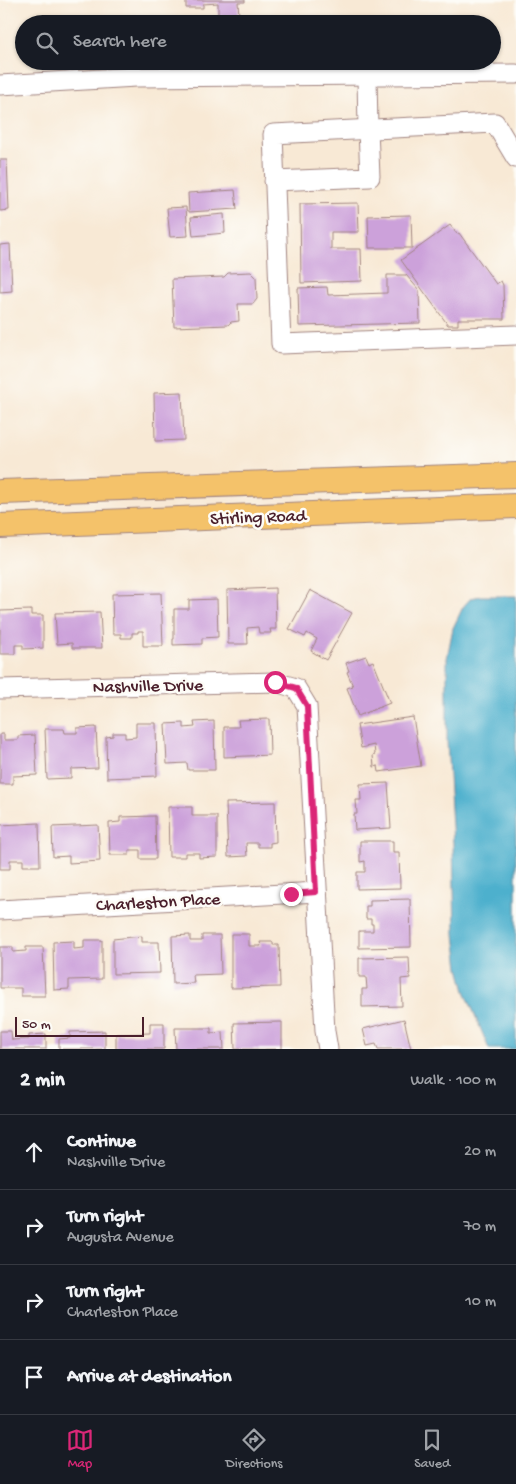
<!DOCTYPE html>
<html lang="en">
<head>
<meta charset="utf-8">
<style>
  body { margin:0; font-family:"Gochi Hand",sans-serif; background:#242831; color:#f1f3f6 }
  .scale { position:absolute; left:15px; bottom:12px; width:129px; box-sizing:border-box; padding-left:5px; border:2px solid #4a1f2b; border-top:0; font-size:14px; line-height:18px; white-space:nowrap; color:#4a1f2b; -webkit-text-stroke:4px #fdfcf7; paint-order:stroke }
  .stop { position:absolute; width:15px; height:15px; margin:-11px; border:4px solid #db2777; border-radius:50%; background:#fff }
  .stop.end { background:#db2777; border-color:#fff; box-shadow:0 1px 5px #0008 }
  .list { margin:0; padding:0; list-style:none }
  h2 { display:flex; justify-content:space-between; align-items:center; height:65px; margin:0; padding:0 20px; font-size:21px }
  h2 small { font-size:16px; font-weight:400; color:#9ea1a6 }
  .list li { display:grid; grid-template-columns:32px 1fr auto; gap:15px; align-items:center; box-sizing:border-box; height:75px; padding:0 20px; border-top:1px solid #363941 }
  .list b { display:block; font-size:19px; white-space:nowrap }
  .list p { margin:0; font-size:16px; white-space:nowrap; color:#9ea1a6 }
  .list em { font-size:16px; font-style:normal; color:#9ea1a6 }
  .icon { flex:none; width:28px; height:28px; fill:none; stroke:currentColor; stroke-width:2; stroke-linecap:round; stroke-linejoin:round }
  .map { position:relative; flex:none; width:516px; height:1049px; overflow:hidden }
  .search { position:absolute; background:#171b24; box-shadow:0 1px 4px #0004; left:15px; right:15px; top:15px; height:55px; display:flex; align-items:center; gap:12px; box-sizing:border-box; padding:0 18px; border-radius:28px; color:#9ea1a6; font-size:19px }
  .sheet { height:365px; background:#171b24 }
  nav { display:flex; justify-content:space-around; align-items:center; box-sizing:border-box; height:70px; border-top:1px solid #363941; background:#171b24; font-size:14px; color:#9ea1a6 }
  nav a { display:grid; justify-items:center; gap:2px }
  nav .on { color:#db2777 }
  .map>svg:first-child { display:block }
</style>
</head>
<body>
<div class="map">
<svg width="516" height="1049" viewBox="0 0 516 1049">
  <rect width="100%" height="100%" fill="#fdfcf7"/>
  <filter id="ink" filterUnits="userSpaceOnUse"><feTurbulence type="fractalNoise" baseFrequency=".02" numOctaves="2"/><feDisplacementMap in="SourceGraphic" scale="10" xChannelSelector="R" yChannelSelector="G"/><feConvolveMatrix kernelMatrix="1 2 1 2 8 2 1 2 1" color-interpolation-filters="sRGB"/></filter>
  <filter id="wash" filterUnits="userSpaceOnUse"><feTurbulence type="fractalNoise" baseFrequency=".0096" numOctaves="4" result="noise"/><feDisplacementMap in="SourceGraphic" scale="20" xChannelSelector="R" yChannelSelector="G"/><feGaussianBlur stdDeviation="1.12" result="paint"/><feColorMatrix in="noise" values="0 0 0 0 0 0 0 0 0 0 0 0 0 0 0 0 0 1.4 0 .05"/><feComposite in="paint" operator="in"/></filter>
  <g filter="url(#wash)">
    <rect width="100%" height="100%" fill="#f8e9d5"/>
    <path fill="#4eb0cd" stroke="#4c687c" d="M481,596H516V1049H489L465,991L459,968L455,935L453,843L447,741V658L453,628L463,607L471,598Z"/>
    <g id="blocks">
      <g fill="#cca1da">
        <path d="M186,0H245V2H238L239,15L218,16V3L203,4V8H186Z"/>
        <path d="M0,160H7L9,210L0,211Z"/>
        <path d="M235,190L237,209L189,212L188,193Z"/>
        <path d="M358,203L359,232H331V249H361L362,281L301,283L300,204Z"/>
        <path d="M186,207L188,236L170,237L167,208Z"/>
        <path d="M224,214L225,233L193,236L191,217Z"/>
        <path d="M411,215L412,248H369L368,216Z"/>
        <path d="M450,225L457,234L459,233L496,284L501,281L503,285L504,319H458V325H448L401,260Z"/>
        <path d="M10,244L12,291L0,292V245Z"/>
        <path d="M251,272L256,277L257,299L253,304H238L239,321L231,322L228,325L174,327L172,279L224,277L228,273Z"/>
        <path d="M387,275H406L419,290L420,323L299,326L298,288L327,287L328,295L387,293Z"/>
        <path d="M182,392L184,440L155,441L154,393Z"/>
        <path d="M275,588L276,629H270L271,633H259L258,627L247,628L248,644H228L227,590Z"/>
        <path d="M310,590L352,613L326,660L311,651L317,639L307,633L305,637L289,629Z"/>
        <path d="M161,593L163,646H143V631H138V633H132V638H121V634H113L112,594Z"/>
        <path d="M217,599L218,637L202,638V644L173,645V639H174V609H189V600Z"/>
        <path d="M31,610V615H43V648L23,649V645H15V654H0V611Z"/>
        <path d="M100,612L102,648H72V643L57,644L55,613Z"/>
        <path d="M366,656L369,663L373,661L390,703L358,716L347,688L353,686L347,672L349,671L346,663Z"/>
        <path d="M413,717L421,766L379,772L378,766L374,767L373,755L375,754L374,745L361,748L357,725Z"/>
        <path d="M269,719L270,755L224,757V727H239L238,720Z"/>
        <path d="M214,721L215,770H188L187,763L167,764L165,724L184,723V728L195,727L194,722Z"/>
        <path d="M136,723H156L157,776L107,778L106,737L113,736V733H125V738L136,737Z"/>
        <path d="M96,727L98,768L71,769V778L47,779L45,729H64L65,733H77V728Z"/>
        <path d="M0,734H4V740H18V736L35,735L37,775L13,776V784H0Z"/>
        <path d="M388,783L391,828L355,830L354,814H357L356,800H361L360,784Z"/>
        <path d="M275,802L276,842L270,843V847H258V843H246L247,856L228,857L226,803Z"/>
        <path d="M168,807H192V816H217V857L199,858V853H185V857H169Z"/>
        <path d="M155,816L156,859H140V850H129V855H110L109,823L120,822V817Z"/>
        <path d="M39,823L40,866H23V860H10V869H0V825Z"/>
        <path d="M98,825L100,861L69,863V856L53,857L52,827Z"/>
        <path d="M360,841H393V852H399L400,888L357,889V872H365V861L360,862Z"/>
        <path d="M410,899L411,947L359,948V931H373V924H371V919H366V906H370V900Z"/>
        <path d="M231,934H249V946H261L260,942H273V945H279L280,987L231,988Z"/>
        <path d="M190,935V941H202V935H220L221,974L193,975L194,983L173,984L172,936Z"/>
        <path d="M142,936V942H159L160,973L113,974V939Z"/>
        <path d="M84,940H102V979L69,980V989L54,990L53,942L74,941V949L84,948Z"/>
        <path d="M0,947H13V952L26,951V947H43L45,996H21V988H0Z"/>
        <path d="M409,957L410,978L401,979L402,1006L362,1007V989H367L366,977H359V958Z"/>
        <path d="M404,1019L411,1049H378L376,1044L367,1046L363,1029Z"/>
        <path d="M282,1022V1049H235L234,1023Z"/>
        <path d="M150,1023H164V1049H116V1034L150,1033Z"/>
        <path d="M175,1028H211V1033L223,1032L224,1049H176Z"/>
        <path d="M0,1031H11L12,1040L29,1039V1035L46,1034V1049H0Z"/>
        <path d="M105,1031V1049H59V1039L70,1038V1032Z"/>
      </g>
    </g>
  </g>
  <g filter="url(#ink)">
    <use href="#blocks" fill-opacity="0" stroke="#a18480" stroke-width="1"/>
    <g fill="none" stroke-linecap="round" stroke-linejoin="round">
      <g stroke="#a18480" stroke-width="21">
        <g id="minor">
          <path d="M0,85L136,77L516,74"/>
          <path d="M516,158L495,123L273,134L281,344L516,335"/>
          <path d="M274,181L370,177L368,129L367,76"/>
          <path d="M0,689L275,682L296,688L307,706L325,1031L328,1049"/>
          <path d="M0,910L317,892"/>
        </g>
      </g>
      <g stroke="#a18480" stroke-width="26">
        <g id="major">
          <path d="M0,492L516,475"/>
          <path d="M0,526L516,506"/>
        </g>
      </g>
      <use href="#minor" stroke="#fff" stroke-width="19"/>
      <use href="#major" stroke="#f4c26a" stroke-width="24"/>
    </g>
  </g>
  <g fill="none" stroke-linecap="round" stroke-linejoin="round" filter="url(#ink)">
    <path stroke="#db2777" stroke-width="6" d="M275,682L296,688L307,706L316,892L291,894"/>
  </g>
  <g text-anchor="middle" stroke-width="5" stroke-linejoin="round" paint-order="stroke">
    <g font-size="18" fill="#4a1f2b" stroke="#fdfcf7">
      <text transform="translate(258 516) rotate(-2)" y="6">Stirling Road</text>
      <text transform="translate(148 685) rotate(-1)" y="6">Nashville Drive</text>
      <text transform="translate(158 901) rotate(-3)" y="6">Charleston Place</text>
    </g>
  </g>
</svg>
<div class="scale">50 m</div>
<div class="stop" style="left:275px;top:682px"></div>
<div class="stop end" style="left:291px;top:894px"></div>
<div class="search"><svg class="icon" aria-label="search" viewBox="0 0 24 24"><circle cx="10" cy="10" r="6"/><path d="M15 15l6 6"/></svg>Search here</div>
</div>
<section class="sheet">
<h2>2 min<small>Walk · 100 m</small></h2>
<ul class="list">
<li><svg class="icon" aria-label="ahead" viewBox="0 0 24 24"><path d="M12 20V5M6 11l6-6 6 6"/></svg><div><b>Continue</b><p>Nashville Drive</p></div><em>20 m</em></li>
<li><svg class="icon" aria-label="right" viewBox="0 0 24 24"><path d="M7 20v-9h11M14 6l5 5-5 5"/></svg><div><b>Turn right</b><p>Augusta Avenue</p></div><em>70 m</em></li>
<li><svg class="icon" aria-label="right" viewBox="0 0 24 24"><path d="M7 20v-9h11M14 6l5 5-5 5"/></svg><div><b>Turn right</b><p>Charleston Place</p></div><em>10 m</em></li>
<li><svg class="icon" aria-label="arrive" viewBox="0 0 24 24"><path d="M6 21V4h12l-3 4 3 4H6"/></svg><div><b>Arrive at destination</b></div></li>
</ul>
</section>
<nav>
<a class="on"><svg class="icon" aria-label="map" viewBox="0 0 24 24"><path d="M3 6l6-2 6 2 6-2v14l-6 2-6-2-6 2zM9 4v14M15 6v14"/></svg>Map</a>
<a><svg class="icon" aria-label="directions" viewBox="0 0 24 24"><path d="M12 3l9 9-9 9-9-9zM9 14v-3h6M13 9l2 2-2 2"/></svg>Directions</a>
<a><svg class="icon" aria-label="saved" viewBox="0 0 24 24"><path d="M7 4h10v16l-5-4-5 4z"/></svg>Saved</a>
</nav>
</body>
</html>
